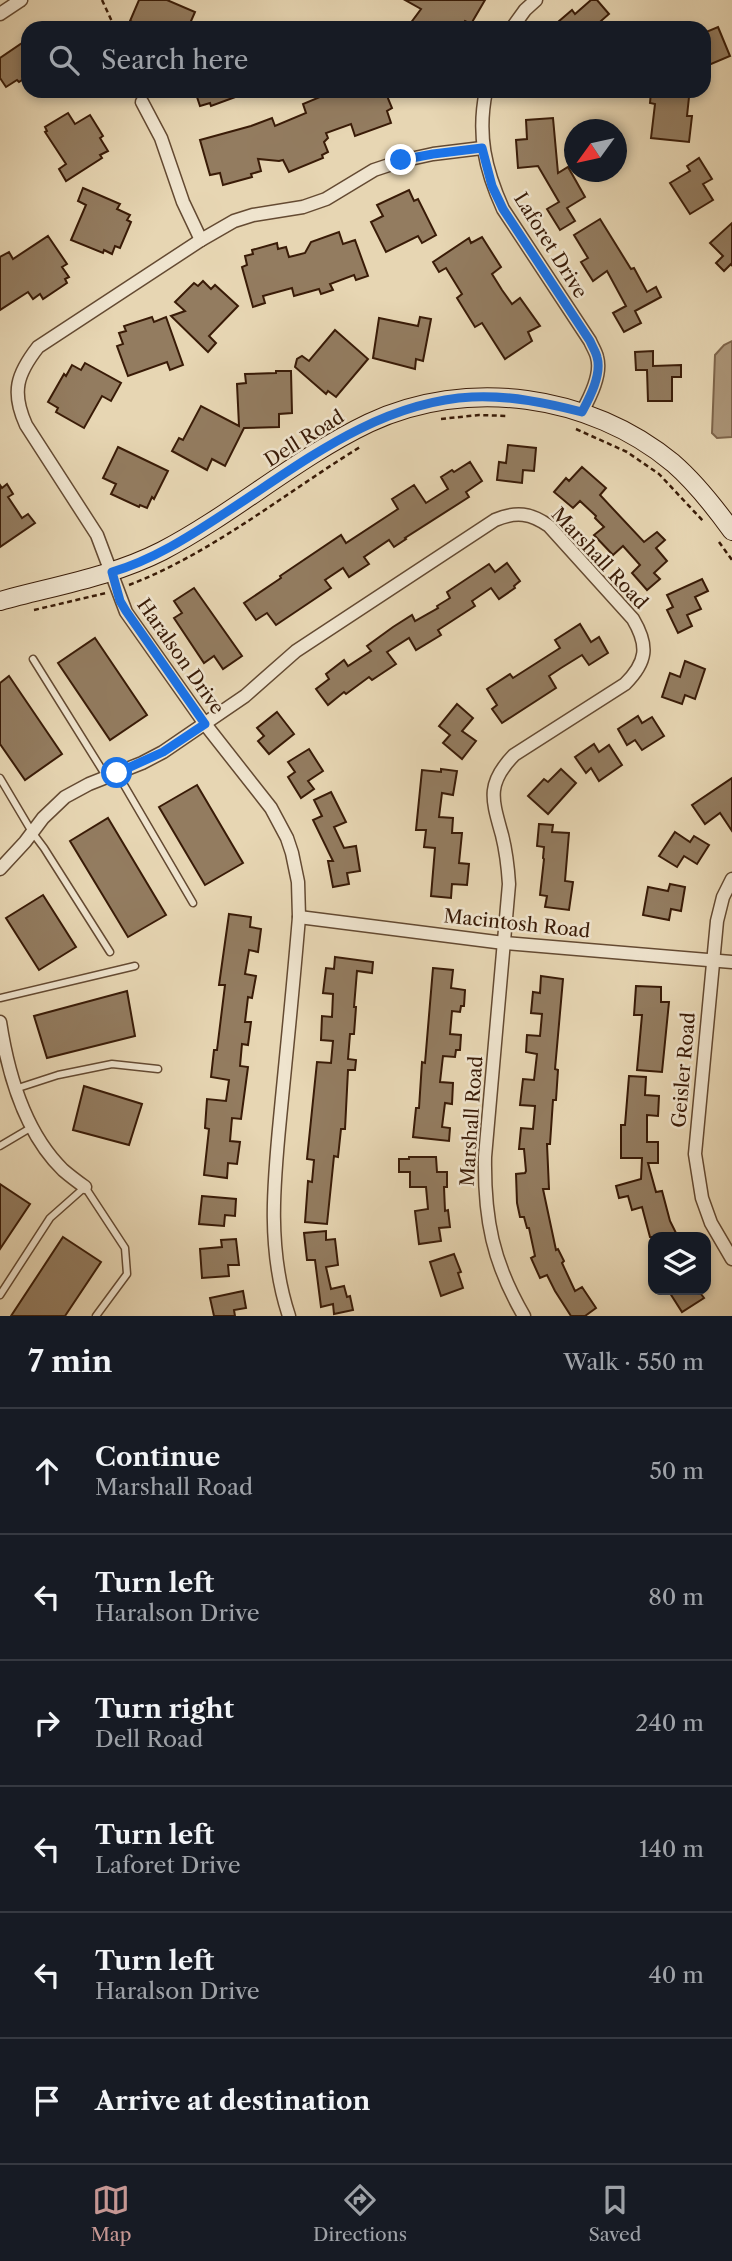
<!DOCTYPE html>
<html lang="en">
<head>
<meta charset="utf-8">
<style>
  body { margin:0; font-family:"Libre Caslon Text",serif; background:#20242c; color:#f1f3f6 }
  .controls { position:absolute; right:21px; bottom:21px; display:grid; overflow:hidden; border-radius:14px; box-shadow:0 4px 10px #0003 }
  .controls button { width:63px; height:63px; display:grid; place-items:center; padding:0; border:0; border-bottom:2px solid #363941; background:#171b24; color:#f1f3f6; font:35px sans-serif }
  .compass { position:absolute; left:564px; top:119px; width:63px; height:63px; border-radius:50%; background:#171b24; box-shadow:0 4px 10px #0003; rotate:237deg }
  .stop { position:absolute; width:21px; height:21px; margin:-16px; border:5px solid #1a73e8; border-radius:50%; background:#fff }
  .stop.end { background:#1a73e8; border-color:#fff; box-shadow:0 2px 7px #0008 }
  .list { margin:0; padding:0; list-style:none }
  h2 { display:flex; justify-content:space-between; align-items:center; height:91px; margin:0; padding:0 28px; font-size:30px }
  h2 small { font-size:23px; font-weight:400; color:#9ea1a6 }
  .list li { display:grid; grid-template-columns:46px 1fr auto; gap:21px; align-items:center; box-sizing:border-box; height:126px; padding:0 28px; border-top:2px solid #363941 }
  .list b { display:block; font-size:26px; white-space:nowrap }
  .list p { margin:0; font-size:23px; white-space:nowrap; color:#9ea1a6 }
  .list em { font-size:23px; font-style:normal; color:#9ea1a6 }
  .icon { flex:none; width:38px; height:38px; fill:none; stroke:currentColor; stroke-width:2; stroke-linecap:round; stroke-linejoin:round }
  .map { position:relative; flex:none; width:732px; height:1316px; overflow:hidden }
  .search { position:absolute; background:#171b24; box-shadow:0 4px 10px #0003; left:21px; right:21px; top:21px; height:77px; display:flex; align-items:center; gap:18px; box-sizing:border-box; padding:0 24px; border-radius:21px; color:#9ea1a6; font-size:26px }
  .sheet { height:847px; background:#171b24 }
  nav { display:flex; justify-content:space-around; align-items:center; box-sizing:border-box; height:98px; border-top:2px solid #363941; background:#171b24; font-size:19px; color:#9ea1a6 }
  nav a { display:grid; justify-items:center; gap:4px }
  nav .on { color:#c59692 }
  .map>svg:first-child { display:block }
</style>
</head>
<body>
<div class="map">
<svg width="732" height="1316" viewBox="0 0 732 1316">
  <rect width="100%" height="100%" fill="#e7d6b3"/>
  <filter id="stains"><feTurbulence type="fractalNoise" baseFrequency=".00286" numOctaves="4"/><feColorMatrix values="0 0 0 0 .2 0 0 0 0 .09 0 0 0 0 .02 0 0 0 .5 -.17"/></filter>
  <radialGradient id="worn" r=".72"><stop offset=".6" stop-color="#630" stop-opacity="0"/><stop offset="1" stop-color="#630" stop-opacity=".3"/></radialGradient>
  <path fill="#ac9679" stroke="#7e654b" stroke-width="2" d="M732,341V437L717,438L712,433L715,355L724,345Z"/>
  <g fill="#937c60" stroke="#391b07" stroke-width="2">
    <path d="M139,0H167L195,12L188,28H133L135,23L130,21Z"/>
    <path d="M405,0H485L471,24L465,21L461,28H407L421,9Z"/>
    <path d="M591,0H597L609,14L593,28H551L572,10L575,14Z"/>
    <path d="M718,27L730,56L704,67V39L708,38L706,32Z"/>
    <path d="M28,39V76L19,82L17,80L6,87L0,78V58Z"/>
    <path d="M195,91H249V92L211,106L210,103L200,106Z"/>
    <path d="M334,91L336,96L348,91H385L392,108L387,111L391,123L355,136L351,124L326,133L328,138L324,142L328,152L322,155L323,158L289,172L283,160L279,161L258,159L261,171L251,174L252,177L223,185L220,173L210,175L200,140L251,126L272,118L275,126L306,113L303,104Z"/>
    <path d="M651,92L689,97L687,116H692L689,142L651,138L655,104L650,103Z"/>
    <path d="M68,113L75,124L90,115L103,136L100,138L108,151L100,155L102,158L66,181L59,169L66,164L45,132L47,131L45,127Z"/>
    <path d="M553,118L558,173L568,167L585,197L567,208L575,221L560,230L547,209L559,202L538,166L518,168L516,140L527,139L526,120Z"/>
    <path d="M699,158L712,179L703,184L713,200L690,214L670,183L690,171L687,166Z"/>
    <path d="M83,188L120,204L117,209L130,215L127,220L131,222L120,248L115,246L112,254L104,250L103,253L71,240L86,205L78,201Z"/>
    <path d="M409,190L414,201L418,199L436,235L422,243L418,236L386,252L371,222L383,216L377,205Z"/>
    <path d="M600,219L631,269L634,268L647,292L656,287L661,297L635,311L641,323L624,332L613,313L626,306L607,271L593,281L581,262L588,258L574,235Z"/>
    <path d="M732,223V266L731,264L724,271L716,263L723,256L710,243Z"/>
    <path d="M339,232L343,244L355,240L368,276L356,280L354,275L330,284L333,290L321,294L319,289L294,296L292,288L263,296L265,303L253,307L242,267L247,265L245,256L253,254L252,250L277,243L278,249L286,247L289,257L305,253L311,242Z"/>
    <path d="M48,236L67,264L62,267L69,277L65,279L67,283L43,299L40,294L33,299L28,292L0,310V257L9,252L13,259Z"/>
    <path d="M482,237L501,267L492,274L502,290L512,304L520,298L540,326L528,332L532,341L505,359L482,323L475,327L457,298L462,294L446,268L439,272L433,262L469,238L471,243Z"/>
    <path d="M203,281L211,289L215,285L238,306L209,336L216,343L208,352L171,316L185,311L175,302L194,283L198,286Z"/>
    <path d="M152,317L154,322L166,317L183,365L170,370L167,362L128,376L117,346L123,344L119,333L126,331L124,326Z"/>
    <path d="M420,317L431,319L423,361L416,359L415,369L373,358L379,318L418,326Z"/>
    <path d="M335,330L368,359L336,397L328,391L326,394L295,367L297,359L302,356L309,361Z"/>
    <path d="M653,351V366L681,365V377H672V401H648L647,370H636L635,352Z"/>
    <path d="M85,363L121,383L111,401L102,396L84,428L56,412L58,408L48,402L64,374L66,376L72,365L81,370Z"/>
    <path d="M276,371H291L292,413L279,414V427L244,428L225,466L212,459L207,470L172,451L179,438L183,440L201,406L239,426L237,384L246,383L245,374L276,373Z"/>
    <path d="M508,445L536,448L534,471L523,470L522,483L497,480L499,462L506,463Z"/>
    <path d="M118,447L168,471L154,499L152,497L147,508L140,505L139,507L111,494L116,484L103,478Z"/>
    <path d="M470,462L482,481L466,492L469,497L405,538L406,539L394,547L389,540L364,557L369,564L349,577L343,568L325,580L331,588L276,625L267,613L256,620L244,603L281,578L280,576L341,535L346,543L398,509L392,499L414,485L426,503L448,489L441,477L452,470L454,472Z"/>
    <path d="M582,467L606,488L600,495L644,542L657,532L665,540L656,548L667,561L654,573L660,579L647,590L632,573L640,565L623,546L613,555L594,535L604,527L595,518L596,516L580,501L573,508L554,492L566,478L569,481Z"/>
    <path d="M7,484L13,494L8,497L22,518L28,514L35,523L0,547V485L2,488Z"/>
    <path d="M507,563L520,581L514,586L515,588L499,599L491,588L472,601L475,606L438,630L441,635L416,650L409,638L387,652L396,664L372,680L369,677L346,694L344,692L328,705L316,689L329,679L326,674L344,660L348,666L371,651L367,646L393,627L412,615L415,621L438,608L437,606L450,598L447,592L489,564L495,572Z"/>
    <path d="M702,579L708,591L695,597L701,609L687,615L692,626L678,633L667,610L673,607L667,595Z"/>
    <path d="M194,588L242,656L223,669L214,656L204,663L174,618L182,613L174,601Z"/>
    <path d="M580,624L591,642L599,637L608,653L589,665L582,655L561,668L549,676L556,688L502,723L492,709L497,705L487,689L510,674L513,678L560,648L555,640Z"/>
    <path d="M95,638L147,715L110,740L58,663Z"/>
    <path d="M685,661L705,669L695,699L685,695L682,704L662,697L670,673L680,677Z"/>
    <path d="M9,676L62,754L25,780L0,744V683Z"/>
    <path d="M457,704L473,718L462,731L476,741L462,759L443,743L450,735L439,726Z"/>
    <path d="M277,712L294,734L269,754L258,741L264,736L257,728Z"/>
    <path d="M638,716L642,723L652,717L664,736L642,750L635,740L627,745L618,729Z"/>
    <path d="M594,744L599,752L609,745L622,765L599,781L591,768L586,773L575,757Z"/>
    <path d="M309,749L323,771L308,781L314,789L301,798L288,777L295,772L288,762Z"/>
    <path d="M441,769L457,771L453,795L442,793L439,817L453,818L452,833H462L459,863L469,864L467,885L452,884L451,898L431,896L435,848L424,847L426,830H416L422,770L441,772Z"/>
    <path d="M561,769L576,783L548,814L528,796L544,779L548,782Z"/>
    <path d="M732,778V831L720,813L705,824L692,805Z"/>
    <path d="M197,785L243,863L205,885L159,807Z"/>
    <path d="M331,792L346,822L334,827L344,848L356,846L360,871L347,873L349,884L333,887L328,861H333L313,820L322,816L314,800Z"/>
    <path d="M108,818L166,915L128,937L70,841Z"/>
    <path d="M539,824L553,825L552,832L569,833L565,881L573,882L569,910L545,907L547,896L540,895L544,859L543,858L544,847L537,846Z"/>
    <path d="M675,832L690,842L694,836L709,845L697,864L684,856L677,867L659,856Z"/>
    <path d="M670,884L685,887L681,911L671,909L669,920L643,915L648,887L668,891Z"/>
    <path d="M43,895L76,947L39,970L6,918Z"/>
    <path d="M229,914L251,917L250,927L261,929L258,952L249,950L245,974L256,976L252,998L248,997L245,1022H251L248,1045L242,1044L240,1066L248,1067L241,1119L232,1118L230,1141L240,1142L237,1164L228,1163L227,1178L204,1175L209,1129L205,1128L207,1099L226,1101L229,1080L211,1077L214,1050H217L225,985H219Z"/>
    <path d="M335,957L373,962L372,973L357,971L354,1007H356L354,1034H350L348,1059L356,1060L355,1070H348L345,1129H341L338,1157L334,1156L327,1224L305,1222L308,1181L312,1182L314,1160L307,1159L317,1062L331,1063L333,1041L321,1040L322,1016L332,1017L333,994L323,993L326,968L334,969Z"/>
    <path d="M433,968L453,970L451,988L465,990L464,1006H461L460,1012L452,1011L450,1034L461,1035L460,1050H456L455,1057L443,1056L440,1082L453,1083L452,1104L445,1103L442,1127L450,1128L449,1141L413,1137L416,1108H419L422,1062L425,1063Z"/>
    <path d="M541,976L563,979L555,1069L558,1070L556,1100H553L550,1144H547L549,1189H543L556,1250L558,1249L564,1261L562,1263L575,1291L582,1287L596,1308L585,1316H571L555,1291L547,1275L540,1278L531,1258L535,1256L529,1228H527L524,1217H520L517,1203L516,1174L525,1173L526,1171L524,1149H519L521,1128L533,1129L535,1106L520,1105L523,1079L534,1080L537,1054L526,1052L527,1035L540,1036L542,1014L531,1013L533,992L540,993Z"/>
    <path d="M636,986L661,987V1002H669L662,1072L637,1070L642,1015H634Z"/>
    <path d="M127,991L135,1036L47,1058L34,1016Z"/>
    <path d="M629,1076L646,1077L645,1095L659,1096L658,1116L647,1115V1142H658V1163H648L656,1192L662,1191L670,1221L678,1237H650L642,1207L632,1210L628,1196L619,1198L616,1186L641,1179L642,1158H621V1125H625Z"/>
    <path d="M84,1086L142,1104L129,1145L73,1130Z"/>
    <path d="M409,1157H436L437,1172H447V1187H444L445,1211L448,1210L450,1227L439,1228L441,1241L419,1244L415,1211L428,1209L426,1187H410V1172H399V1159H409Z"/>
    <path d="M0,1184L30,1204L0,1249Z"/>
    <path d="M202,1196L236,1199L235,1216L225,1215L224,1226L199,1224Z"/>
    <path d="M326,1231V1240L335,1239L338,1265L326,1267L331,1289L344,1286L347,1297L350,1296L353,1310L334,1314L333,1304L321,1307L315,1260H307L304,1233Z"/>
    <path d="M63,1237L101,1262L65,1316H11Z"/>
    <path d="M236,1239L239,1265H228L229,1276L202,1278L200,1249L222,1247L221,1240Z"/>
    <path d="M454,1254L461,1272L458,1273L463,1288L441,1296L430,1262Z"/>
    <path d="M668,1290H698L704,1298L682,1312Z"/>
    <path d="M243,1291L246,1308L234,1310L235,1316H214L210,1298Z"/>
  </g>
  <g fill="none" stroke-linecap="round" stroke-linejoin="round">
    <g stroke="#644a32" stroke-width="9">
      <g id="lane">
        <path d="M33,659L106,776"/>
        <path d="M117,773L193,903"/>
        <path d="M0,778L32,832L44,848L110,952"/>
        <path d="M0,998L135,966"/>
        <path d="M15,1089L58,1075L112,1064L158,1069"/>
        <path d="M0,1146L32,1127"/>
        <path d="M0,1295L50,1218L85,1187L125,1248L127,1274L96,1316"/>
      </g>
    </g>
    <g stroke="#644a32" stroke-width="15">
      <g id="street">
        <path d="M0,14L21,0"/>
        <path d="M512,28L525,10L536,0"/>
        <path d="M486,91C477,135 485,169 503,209L590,341C592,346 596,352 597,357C602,374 590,397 582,412"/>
        <path d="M142,102L161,138L183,202L201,240"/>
        <path d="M0,869L25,842L43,818L65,797L89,784L142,763L163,752L245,696L296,651L495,520C516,511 531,513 549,526L633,619C649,646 647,662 625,684L514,755C486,784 492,799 502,835C506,851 508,868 509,884L485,1157C484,1219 493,1263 524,1316"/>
        <path d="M732,879L723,897L717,921L695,1154L702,1198L711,1223L732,1259"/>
        <path d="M299,917L504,943L732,962"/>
        <path d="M0,1022C8,1074 24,1132 63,1170C70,1176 78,1182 85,1187"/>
        <path d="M289,1316C265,1244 275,1172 282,1098C288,1038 294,977 299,917L298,882L292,853L287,838L271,808L205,724L126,612L97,535L26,425C11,392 17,374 38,347L201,240L234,221L253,215L303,207L326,199L374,170L401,161L433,154L482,148"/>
      </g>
    </g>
    <g stroke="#391b07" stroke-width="20">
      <path id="secondary" d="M0,601C54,586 111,577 162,551C233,514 296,458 369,423C467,377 590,394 673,463C696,483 714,506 732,531"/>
    </g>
    <g stroke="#391b07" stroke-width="2.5" stroke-dasharray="5 3.5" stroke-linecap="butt">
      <path d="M102,0L115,28"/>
      <path d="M441,419L479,415L508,416"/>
      <path d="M576,429L627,452L659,474L704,522"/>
      <path d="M719,542L732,560"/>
      <path d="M129,585C212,553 284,494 360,447"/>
      <path d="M34,610L106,593"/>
    </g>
    <use href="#lane" stroke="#efe4ce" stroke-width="6"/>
    <use href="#street" stroke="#efe4ce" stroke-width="12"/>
    <use href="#secondary" stroke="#efe4ce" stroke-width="18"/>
  </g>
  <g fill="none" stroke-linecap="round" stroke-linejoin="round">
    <path stroke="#1a73e8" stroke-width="9" d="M117,773L163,752L205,724L126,611L120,601L112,572C153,560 190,536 225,513C301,464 377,402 472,397C509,395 547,403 582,412C590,397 602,374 597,357C596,352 592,346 590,341L503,209L492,186L482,148L433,154L401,160"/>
  </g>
  <g text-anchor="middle" stroke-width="5" stroke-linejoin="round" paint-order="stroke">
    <g font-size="19" fill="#391b07" stroke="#efe4ce">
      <text transform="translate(551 245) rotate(58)" y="7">Laforet Drive</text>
      <text transform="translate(304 438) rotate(-32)" y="7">Dell Road</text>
      <text transform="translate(600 558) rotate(47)" y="7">Marshall Road</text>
      <text transform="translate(181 656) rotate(55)" y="7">Haralson Drive</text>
      <text transform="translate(517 923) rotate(6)" y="7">Macintosh Road</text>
      <text transform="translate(683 1070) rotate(-85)" y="7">Geisler Road</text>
      <text transform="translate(471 1121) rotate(-86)" y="7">Marshall Road</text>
    </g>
  </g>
  <rect width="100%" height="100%" filter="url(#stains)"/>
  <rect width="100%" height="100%" fill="url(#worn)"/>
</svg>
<div class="controls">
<button><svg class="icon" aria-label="layers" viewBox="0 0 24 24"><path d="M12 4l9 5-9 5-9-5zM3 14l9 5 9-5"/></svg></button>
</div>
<svg class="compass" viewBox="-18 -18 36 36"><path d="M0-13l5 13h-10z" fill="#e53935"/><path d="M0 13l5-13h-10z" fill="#9ea1a6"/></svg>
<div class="stop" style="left:117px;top:773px"></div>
<div class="stop end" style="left:401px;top:160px"></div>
<div class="search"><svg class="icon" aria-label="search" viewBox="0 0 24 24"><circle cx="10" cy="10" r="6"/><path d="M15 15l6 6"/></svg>Search here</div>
</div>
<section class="sheet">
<h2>7 min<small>Walk · 550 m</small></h2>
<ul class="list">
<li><svg class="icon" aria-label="ahead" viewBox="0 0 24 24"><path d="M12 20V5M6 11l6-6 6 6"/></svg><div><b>Continue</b><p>Marshall Road</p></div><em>50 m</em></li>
<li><svg class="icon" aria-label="left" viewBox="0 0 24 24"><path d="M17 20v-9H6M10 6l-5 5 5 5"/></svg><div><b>Turn left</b><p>Haralson Drive</p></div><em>80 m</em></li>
<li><svg class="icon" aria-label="right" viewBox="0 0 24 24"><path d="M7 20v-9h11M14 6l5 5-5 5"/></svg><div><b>Turn right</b><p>Dell Road</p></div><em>240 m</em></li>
<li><svg class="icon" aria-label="left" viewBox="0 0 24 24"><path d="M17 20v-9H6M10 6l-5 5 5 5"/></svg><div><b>Turn left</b><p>Laforet Drive</p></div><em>140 m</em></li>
<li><svg class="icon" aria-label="left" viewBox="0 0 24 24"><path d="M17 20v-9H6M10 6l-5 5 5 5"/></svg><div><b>Turn left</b><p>Haralson Drive</p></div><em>40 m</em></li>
<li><svg class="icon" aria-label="arrive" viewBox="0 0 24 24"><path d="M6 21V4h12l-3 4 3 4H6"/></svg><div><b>Arrive at destination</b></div></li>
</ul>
</section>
<nav>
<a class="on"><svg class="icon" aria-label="map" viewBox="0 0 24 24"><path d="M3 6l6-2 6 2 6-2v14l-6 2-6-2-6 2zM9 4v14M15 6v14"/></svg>Map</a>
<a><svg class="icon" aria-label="directions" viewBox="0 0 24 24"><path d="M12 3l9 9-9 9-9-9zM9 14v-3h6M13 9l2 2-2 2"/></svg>Directions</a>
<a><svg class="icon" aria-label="saved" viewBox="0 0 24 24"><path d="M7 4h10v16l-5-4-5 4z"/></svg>Saved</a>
</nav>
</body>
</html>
